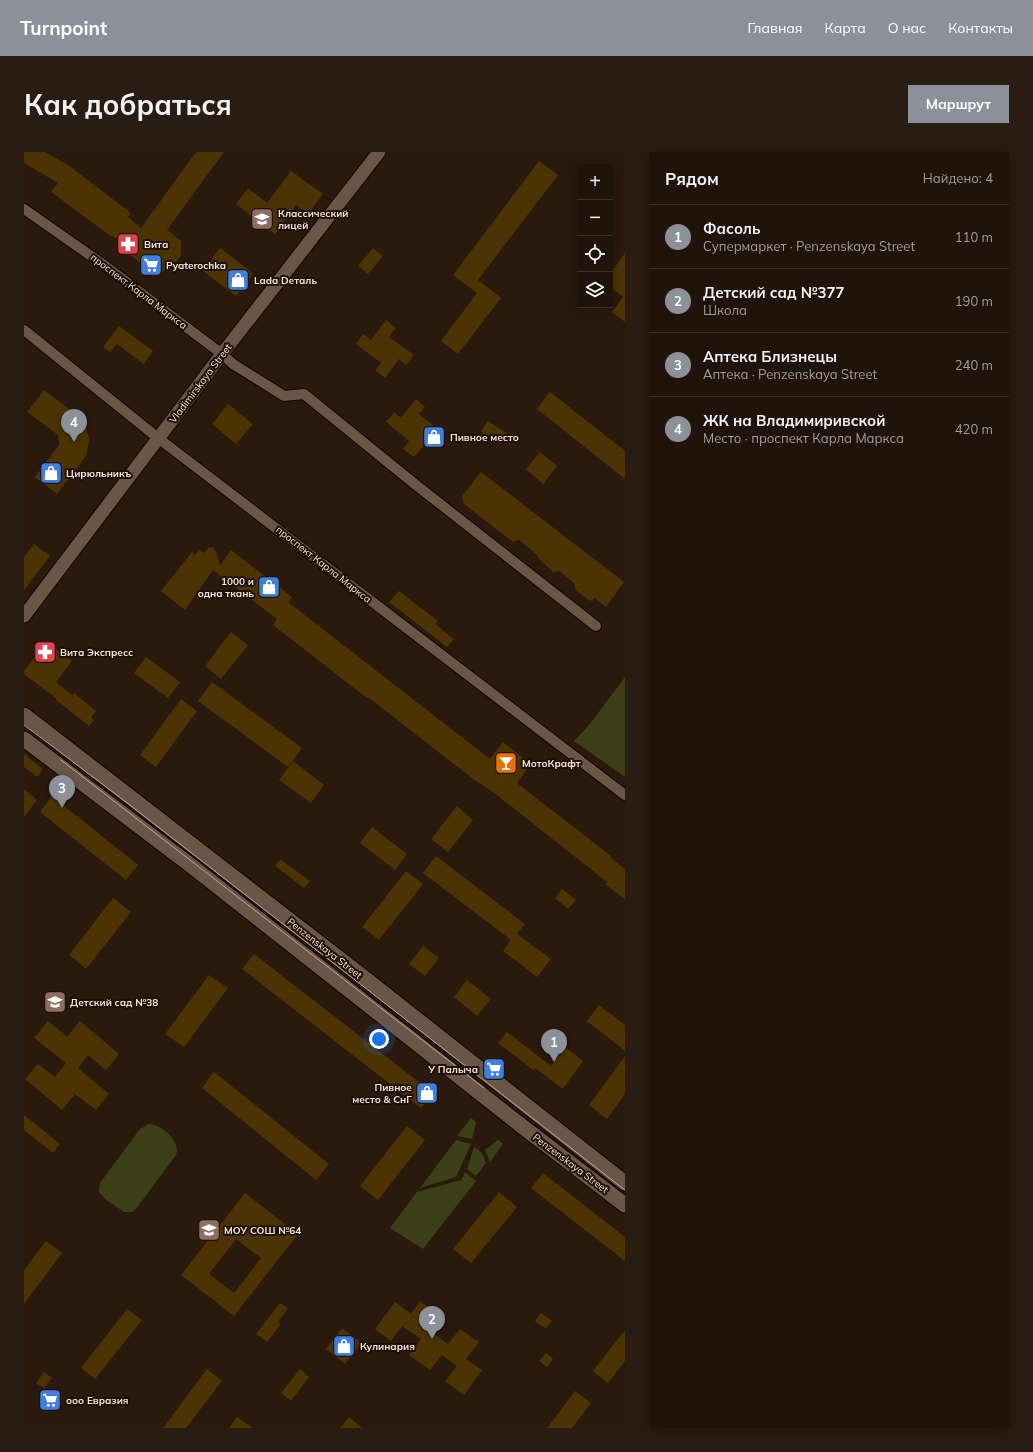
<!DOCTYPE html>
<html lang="ru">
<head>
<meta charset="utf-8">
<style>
  body { margin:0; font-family:Mulish,sans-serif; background:#281c13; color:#f1f3f6 }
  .controls { position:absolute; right:12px; top:12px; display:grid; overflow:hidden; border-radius:0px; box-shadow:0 2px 10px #0003 }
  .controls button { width:36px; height:36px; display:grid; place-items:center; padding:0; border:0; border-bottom:1px solid #3d322b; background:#20130a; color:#f1f3f6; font:20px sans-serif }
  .you { position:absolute; left:355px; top:887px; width:14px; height:14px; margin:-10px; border:3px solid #fff; border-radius:50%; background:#1a73e8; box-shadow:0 0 0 6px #1a73e833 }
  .badge { display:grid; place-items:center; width:26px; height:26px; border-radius:50%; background:#8c9099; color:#fff; font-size:13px; font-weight:700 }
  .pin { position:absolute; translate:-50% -33px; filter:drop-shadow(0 1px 2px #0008) }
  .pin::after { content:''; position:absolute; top:21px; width:14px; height:12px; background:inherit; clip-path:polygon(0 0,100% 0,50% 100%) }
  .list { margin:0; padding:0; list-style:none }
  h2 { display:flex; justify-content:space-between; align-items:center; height:52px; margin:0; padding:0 16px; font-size:17px }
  h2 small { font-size:13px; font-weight:400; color:#a29e9c }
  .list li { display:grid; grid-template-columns:26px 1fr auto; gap:12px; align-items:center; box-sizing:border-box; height:64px; padding:0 16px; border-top:1px solid #3d322b }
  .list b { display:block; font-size:15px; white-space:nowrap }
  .list p { margin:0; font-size:13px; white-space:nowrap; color:#a29e9c }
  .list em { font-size:13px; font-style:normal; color:#a29e9c }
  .icon { flex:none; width:22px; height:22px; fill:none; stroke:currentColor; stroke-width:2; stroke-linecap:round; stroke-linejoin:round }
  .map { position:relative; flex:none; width:601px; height:1276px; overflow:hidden; border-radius:0px }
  header { display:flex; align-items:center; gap:24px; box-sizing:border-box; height:56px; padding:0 20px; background:#8c9099; color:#fff }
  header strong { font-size:19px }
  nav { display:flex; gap:22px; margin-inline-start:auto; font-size:14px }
  .intro { display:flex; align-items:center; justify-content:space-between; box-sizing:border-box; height:96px; padding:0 24px }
  h1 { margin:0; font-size:28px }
  .button { padding:10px 18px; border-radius:0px; background:#8c9099; color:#fff; font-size:14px; font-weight:700 }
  main { display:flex; gap:24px; padding:0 24px }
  aside { flex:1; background:#20130a; border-radius:0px; box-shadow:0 2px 10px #0003 }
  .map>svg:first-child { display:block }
</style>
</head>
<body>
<header>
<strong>Turnpoint</strong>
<nav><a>Главная</a><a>Карта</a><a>О нас</a><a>Контакты</a></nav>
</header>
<div class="intro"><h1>Как добраться</h1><a class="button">Маршрут</a></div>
<main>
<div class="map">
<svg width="601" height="1276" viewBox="0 0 601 1276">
  <rect width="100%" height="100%" fill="#2a190d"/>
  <g fill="#3c4017">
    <path d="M601,525V625L550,589L566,572Z"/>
    <path d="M447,966L452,970L448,987L433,984Z"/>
    <path d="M125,972C138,973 157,989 152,1003L112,1057L108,1060H100L81,1047L75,1040L76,1031L116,977Z"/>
    <path d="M432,988L447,992L432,1025L396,1036Z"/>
    <path d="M474,988L479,992L466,1010L461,998Z"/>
    <path d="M450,995L458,1001L462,1011L452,1024L443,1017Z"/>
    <path d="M441,1020L452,1029L399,1097L366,1076L393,1040L437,1028Z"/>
  </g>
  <g fill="#4c3304" fill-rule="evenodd">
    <path d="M0,0H21L44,13L107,61L104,65L117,76L172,0H200L143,78L157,89V104L144,118L128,120L105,102L104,95L89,84L88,85L27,40L34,31L0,11Z"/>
    <path d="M515,9L534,23L454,128L477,146L434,202L417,189L453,141L429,123Z"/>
    <path d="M267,19L299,42L284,62L272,53L251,82L212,52L224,36L243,51Z"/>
    <path d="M196,96L229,121L212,144L179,119Z"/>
    <path d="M349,96L359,104L344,122L334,114Z"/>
    <path d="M601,101V170L588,160L599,145L586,135V122Z"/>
    <path d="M362,168L372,176L365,185L390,203L382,213L375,207L361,226L351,218L357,211L332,192L339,182L347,188Z"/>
    <path d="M95,174L129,199L120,212L93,192L86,200L79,195Z"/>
    <path d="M20,238L61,269L65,288L62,304L33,342L11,325L35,293L34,283L3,260Z"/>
    <path d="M526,240L601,299V327L513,257Z"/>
    <path d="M392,247L401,255L395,262L419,281L410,293L404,288L390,305L379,297L385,289L362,270L370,260L377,266Z"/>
    <path d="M204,252L229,272L212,292L188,272Z"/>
    <path d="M464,269L482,281L474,292L457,279Z"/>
    <path d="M516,300L533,314L519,332L502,317Z"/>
    <path d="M457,320L600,430L582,455L571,446L566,449L551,437L550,431L535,419L529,420L515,407L512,402L495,388L489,390L440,352L438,344Z"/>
    <path d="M10,392L26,404L0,438V405Z"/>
    <path d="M189,395L191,397L196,413L207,398L268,445L264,450L466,607L479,590L507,612L493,631L587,704L586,705L601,717V747L581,732L583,730L469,640L449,627L344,545L343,546L249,473L253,467L189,418L161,458L137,439L168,400L171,403L175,397L180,401L184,396Z"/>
    <path d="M375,439L414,469L411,472L430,487L423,495L365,450Z"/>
    <path d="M207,480L224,493L197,527L181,514Z"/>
    <path d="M22,489L48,509L32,530L48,543L50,541L72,559L67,565L70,568L65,574L32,548V546L0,522V519Z"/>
    <path d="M122,505L156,530L144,546L110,521Z"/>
    <path d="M188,530L278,596L264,615L174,549Z"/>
    <path d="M157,547L173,559L132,615L116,603Z"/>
    <path d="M0,602L19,617L13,625L0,615Z"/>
    <path d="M269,609L300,633L287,651L255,628Z"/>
    <path d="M0,637L13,648L0,665Z"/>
    <path d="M28,644L114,713L102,728L16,660Z"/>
    <path d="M433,654L449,668L424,700L407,687Z"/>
    <path d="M348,675L383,702L371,718L336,691Z"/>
    <path d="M412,704L501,772L493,782L527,807L513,825L479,799L487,788L399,721Z"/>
    <path d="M256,707L286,729L280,736L251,714Z"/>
    <path d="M382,719L399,732L355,788L338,775Z"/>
    <path d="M538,737L552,748L544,757L531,746Z"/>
    <path d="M89,746L107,760L62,817L45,803Z"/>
    <path d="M399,794L415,806L401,824L385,812Z"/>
    <path d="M230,802L409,941L397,956L218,817Z"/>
    <path d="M185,823L204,836L160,895L141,882Z"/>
    <path d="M443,828L467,847L453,864L430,845Z"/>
    <path d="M575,853L601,873V899L563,869Z"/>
    <path d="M24,869L43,885L56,869L95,902L82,918L64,903L54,916L85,942L72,958L51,942L38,958L1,927L14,912L31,925L42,911L10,886Z"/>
    <path d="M483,880L527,914L541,895L559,909L539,937L511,916L509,918L474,891Z"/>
    <path d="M601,904V942L583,967L565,953Z"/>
    <path d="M190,920L305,1012L292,1028L178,936Z"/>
    <path d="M0,963L36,992L29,1001L0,978Z"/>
    <path d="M383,974L401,988L354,1048L336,1034Z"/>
    <path d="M519,1021L601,1085V1109L507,1036Z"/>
    <path d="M475,1040L493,1055L447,1111L429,1097Z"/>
    <path d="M221,1041L274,1082L210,1164L157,1123ZM212,1087L237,1106L210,1141L185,1122Z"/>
    <path d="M22,1089L38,1101L0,1152V1118Z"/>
    <path d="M396,1149L415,1163L405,1178L424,1192L436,1177L455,1190L442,1207L458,1218L440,1243L421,1229L433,1214L418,1203L406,1218L385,1203L397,1187L378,1174L367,1189L351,1177L371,1150L387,1162Z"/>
    <path d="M256,1151L264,1156L254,1170L257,1172L243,1190L232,1182Z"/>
    <path d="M103,1157L118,1168L71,1227L57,1216Z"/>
    <path d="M517,1161L528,1169L522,1177L511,1169Z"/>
    <path d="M318,1176L338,1191L321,1212L302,1197Z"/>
    <path d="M601,1178V1209L584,1231L569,1219Z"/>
    <path d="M522,1201L529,1207L523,1215L515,1209Z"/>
    <path d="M183,1217L198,1229L162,1276H139Z"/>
    <path d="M276,1217L285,1225L267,1249L257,1241Z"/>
    <path d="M20,1220L28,1226L20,1236L12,1231Z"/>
    <path d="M27,1237L37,1244L25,1260L16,1253Z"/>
    <path d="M551,1239L567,1251L548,1276H523Z"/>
    <path d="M213,1265L229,1276H205Z"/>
    <path d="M325,1265L338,1276H316Z"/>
  </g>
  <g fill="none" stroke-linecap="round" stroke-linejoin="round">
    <g stroke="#120400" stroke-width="12">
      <g id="minor">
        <path d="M0,57L80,113L198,202L209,212L260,244L280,242L392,333L572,474"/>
        <path d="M0,178L134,286L601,643"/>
      </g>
    </g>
    <g stroke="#120400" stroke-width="15">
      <path id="tertiary" d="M0,464L198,202L355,0"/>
    </g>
    <g stroke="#120400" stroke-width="17">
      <g id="secondary">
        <path d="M0,563L334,821L601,1031"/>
        <path d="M0,587L165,712L499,975L601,1053"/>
      </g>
    </g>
    <use href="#minor" stroke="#6a5647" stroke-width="10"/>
    <use href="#tertiary" stroke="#6a5647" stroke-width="13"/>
    <use href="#secondary" stroke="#6a5647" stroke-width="15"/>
    <g stroke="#b5a89e" stroke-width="1">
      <path d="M0,573L102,650L601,1038"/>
      <path d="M37,608L460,936"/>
    </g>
  </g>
  <defs>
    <g id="school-square" transform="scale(1.15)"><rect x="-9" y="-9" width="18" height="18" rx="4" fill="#8d6e63" stroke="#201005"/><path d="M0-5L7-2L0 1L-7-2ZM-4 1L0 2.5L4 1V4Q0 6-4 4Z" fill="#fff"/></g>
    <g id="pharmacy-square" transform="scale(1.15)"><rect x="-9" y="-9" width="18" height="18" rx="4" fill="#e0444e" stroke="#201005"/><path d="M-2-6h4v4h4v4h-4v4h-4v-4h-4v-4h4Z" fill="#fff"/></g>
    <g id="supermarket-square" transform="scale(1.15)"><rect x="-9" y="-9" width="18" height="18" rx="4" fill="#3f7fe0" stroke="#201005"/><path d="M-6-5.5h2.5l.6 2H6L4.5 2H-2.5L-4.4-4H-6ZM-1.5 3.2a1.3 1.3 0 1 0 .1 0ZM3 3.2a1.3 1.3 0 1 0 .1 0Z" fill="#fff"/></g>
    <g id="shop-square" transform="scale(1.15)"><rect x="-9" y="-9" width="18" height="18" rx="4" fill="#3f7fe0" stroke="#201005"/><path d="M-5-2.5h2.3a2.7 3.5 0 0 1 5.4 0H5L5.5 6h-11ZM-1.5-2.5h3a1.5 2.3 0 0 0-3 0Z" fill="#fff"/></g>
    <g id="bar-square" transform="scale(1.15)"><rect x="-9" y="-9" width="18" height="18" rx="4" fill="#e8710a" stroke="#201005"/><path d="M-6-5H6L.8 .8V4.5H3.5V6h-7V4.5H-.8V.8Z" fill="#fff"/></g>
  </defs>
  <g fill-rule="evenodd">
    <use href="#school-square" x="238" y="67"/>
    <use href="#pharmacy-square" x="104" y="92"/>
    <use href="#supermarket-square" x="127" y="113"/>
    <use href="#shop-square" x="214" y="128"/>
    <use href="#shop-square" x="410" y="285"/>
    <use href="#shop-square" x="27" y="321"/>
    <use href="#shop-square" x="245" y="435"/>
    <use href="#pharmacy-square" x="21" y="500"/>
    <use href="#bar-square" x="482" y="611"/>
    <use href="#school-square" x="31" y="850"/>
    <use href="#supermarket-square" x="470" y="917"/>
    <use href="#shop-square" x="403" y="941"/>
    <use href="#school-square" x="185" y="1078"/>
    <use href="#shop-square" x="320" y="1194"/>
    <use href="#supermarket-square" x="26" y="1248"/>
  </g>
  <g text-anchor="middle" stroke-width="4" stroke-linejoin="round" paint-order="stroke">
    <g font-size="10" font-weight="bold" fill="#f1e5dc" stroke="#201005" text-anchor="start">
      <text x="254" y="65">Классический<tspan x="254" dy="12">лицей</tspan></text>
      <text x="120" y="96">Вита</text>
      <text x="142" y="117">Pyaterochka</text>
      <text x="230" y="132">Lada Dеталь</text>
      <text x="426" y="289">Пивное место</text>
      <text x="42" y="325">Цирюльникъ</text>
      <text x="230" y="433" text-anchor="end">1000 и<tspan x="230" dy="12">одна ткань</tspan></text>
      <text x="36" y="504">Вита Экспресс</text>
      <text x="498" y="615">МотоКрафт</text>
      <text x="46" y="854">Детский сад №38</text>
      <text x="454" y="921" text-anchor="end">У Палыча</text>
      <text x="388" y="939" text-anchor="end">Пивное<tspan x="388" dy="12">место &amp; СнГ</tspan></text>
      <text x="200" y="1082">МОУ СОШ №64</text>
      <text x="336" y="1198">Кулинария</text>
      <text x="42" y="1252">ооо Евразия</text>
    </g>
    <g font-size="10" fill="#f1e5dc" stroke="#201005">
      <text transform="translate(115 139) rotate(37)" y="4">проспект Карла Маркса</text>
      <text transform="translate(176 231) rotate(-53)" y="4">Vladimirskaya Street</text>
      <text transform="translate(300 412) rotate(38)" y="4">проспект Карла Маркса</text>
      <text transform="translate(301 796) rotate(38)" y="4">Penzenskaya Street</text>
      <text transform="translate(547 1011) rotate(37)" y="4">Penzenskaya Street</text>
    </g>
  </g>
</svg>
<div class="controls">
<button>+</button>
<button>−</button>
<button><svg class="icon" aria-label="locate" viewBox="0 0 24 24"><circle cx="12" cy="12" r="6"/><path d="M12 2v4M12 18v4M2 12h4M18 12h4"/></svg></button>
<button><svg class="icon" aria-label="layers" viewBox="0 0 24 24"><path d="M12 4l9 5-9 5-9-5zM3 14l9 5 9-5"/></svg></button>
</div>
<div class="you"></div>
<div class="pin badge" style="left:530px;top:910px">1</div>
<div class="pin badge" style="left:408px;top:1187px">2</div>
<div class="pin badge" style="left:38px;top:656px">3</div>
<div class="pin badge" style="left:50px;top:290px">4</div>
</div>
<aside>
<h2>Рядом<small>Найдено: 4</small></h2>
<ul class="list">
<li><span class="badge">1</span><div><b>Фасоль</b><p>Супермаркет · Penzenskaya Street</p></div><em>110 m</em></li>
<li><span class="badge">2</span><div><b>Детский сад №377</b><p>Школа</p></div><em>190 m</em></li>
<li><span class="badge">3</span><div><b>Аптека Близнецы</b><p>Аптека · Penzenskaya Street</p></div><em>240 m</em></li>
<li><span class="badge">4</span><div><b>ЖК на Владимиривской</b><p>Место · проспект Карла Маркса</p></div><em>420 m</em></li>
</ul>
</aside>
</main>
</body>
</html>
